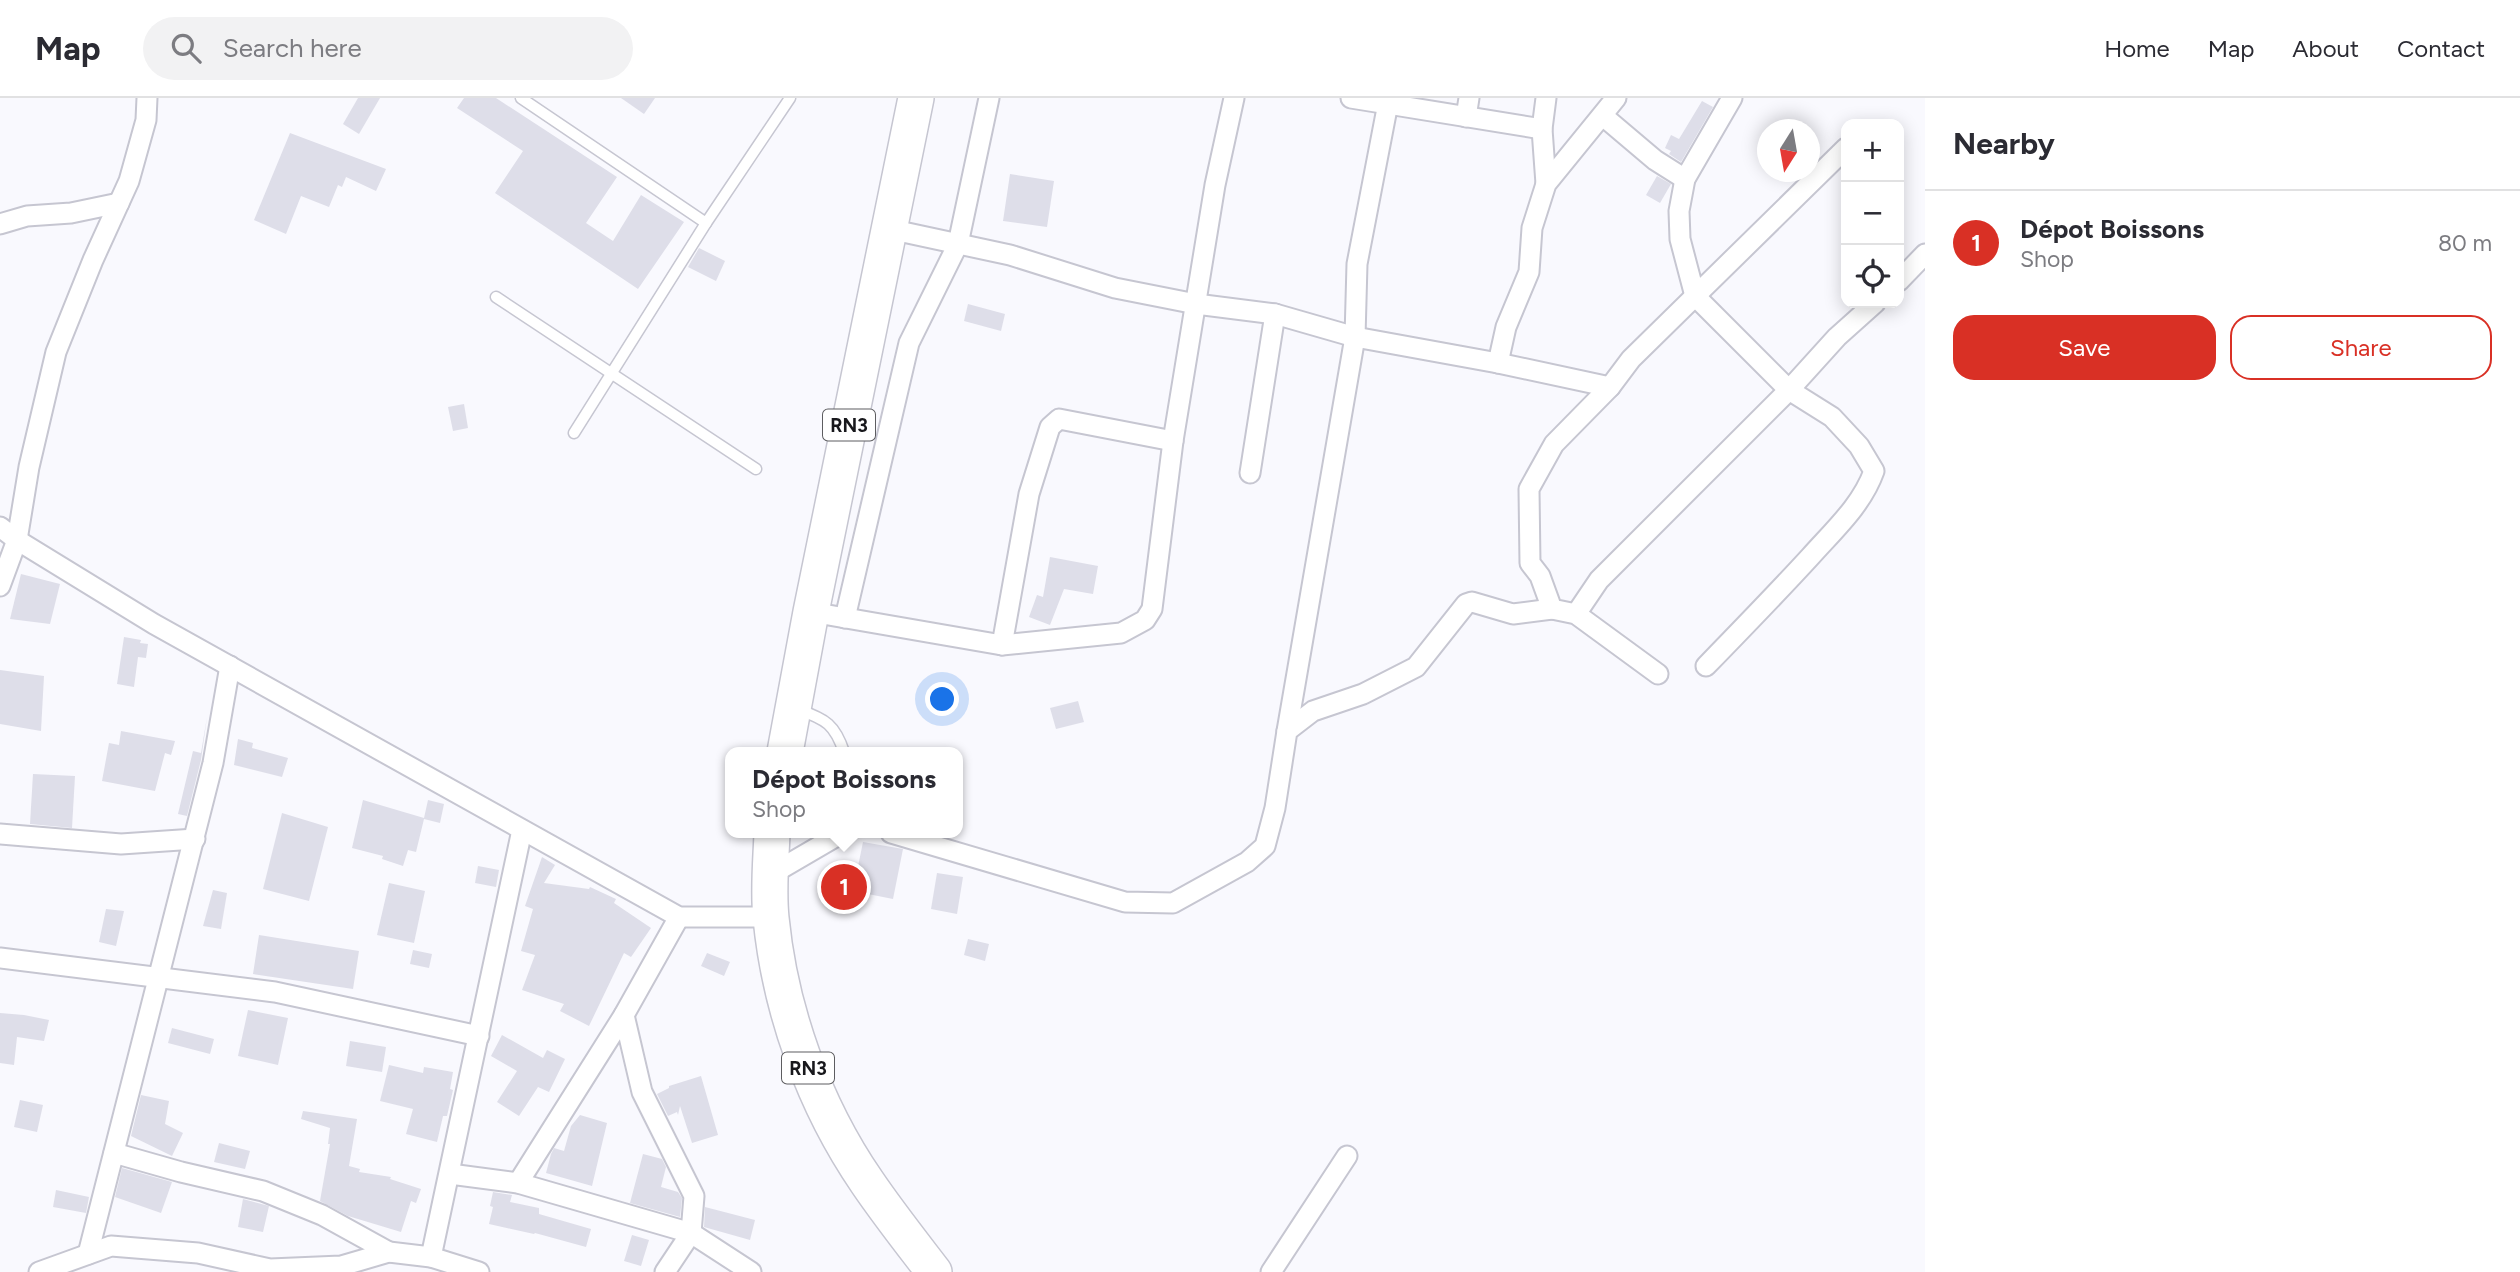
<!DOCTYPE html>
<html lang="en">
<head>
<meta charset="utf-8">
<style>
  body { margin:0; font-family:Figtree,sans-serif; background:#f2f2f3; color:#2b2b33 }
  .controls { position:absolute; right:21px; top:21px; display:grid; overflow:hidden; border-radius:14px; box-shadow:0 4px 18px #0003 }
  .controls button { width:63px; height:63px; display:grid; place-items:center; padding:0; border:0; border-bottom:2px solid #e1e1e2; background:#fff; color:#2b2b33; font:35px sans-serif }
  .compass { position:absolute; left:1757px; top:21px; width:63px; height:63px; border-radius:50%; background:#fff; box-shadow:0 4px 18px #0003; rotate:191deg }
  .you { position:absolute; left:943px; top:602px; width:24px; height:24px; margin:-18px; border:5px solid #fff; border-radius:50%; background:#1a73e8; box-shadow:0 0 0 10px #1a73e833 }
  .badge { display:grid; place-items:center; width:46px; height:46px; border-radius:50%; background:#d93025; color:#fff; font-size:23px; font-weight:700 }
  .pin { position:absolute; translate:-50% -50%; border:4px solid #fff; box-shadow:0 2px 7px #0006 }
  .popup { position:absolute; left:725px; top:649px; width:238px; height:91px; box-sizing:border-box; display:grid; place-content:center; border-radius:14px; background:#fff; filter:drop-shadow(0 2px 5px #0005); font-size:23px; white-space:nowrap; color:#7c7c81 }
  .popup b { font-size:26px; color:#2b2b33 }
  .popup::after { content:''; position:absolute; left:50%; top:100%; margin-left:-14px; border:14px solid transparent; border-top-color:#fff }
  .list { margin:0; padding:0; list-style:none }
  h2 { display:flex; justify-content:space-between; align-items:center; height:91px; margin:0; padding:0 28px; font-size:30px }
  h2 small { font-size:23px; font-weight:400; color:#7c7c81 }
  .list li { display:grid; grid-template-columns:46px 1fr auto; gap:21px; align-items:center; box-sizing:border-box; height:105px; padding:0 28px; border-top:2px solid #e1e1e2 }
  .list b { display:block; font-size:26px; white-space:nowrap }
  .list p { margin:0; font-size:23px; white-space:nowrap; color:#7c7c81 }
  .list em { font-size:23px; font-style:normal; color:#7c7c81 }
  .actions { display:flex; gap:14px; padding:21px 28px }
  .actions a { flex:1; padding:16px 0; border:2px solid #d93025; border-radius:21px; text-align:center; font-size:24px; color:#d93025 }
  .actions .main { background:#d93025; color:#fff }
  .icon { flex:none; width:38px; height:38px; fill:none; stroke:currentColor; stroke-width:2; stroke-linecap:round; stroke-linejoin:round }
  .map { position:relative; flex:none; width:1925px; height:1174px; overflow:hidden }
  header { display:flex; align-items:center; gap:42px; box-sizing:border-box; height:98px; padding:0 35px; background:#fff; border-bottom:2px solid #e1e1e2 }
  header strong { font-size:33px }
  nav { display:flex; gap:38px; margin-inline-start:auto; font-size:24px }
  .search { width:490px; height:63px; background:#f2f2f3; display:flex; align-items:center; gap:18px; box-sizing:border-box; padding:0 24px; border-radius:38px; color:#7c7c81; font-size:26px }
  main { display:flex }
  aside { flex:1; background:#fff }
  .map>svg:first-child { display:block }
</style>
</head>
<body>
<header>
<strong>Map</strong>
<div class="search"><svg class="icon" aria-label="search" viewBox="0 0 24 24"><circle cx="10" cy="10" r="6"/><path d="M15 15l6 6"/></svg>Search here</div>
<nav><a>Home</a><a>Map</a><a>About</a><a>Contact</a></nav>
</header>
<main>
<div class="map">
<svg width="1925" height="1174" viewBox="0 0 1925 1174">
  <rect width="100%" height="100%" fill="#f9f9fe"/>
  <g fill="#dedee9">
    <path d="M358,0H380L359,36L343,26Z"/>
    <path d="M464,0H496L617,79L586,125L613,143L641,97L684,124L638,191L495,95L523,53L457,10Z"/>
    <path d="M621,0H655L644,16Z"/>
    <path d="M1702,3L1713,9L1681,64L1669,56L1671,53L1665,50L1671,37L1679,41Z"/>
    <path d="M290,35L386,71L376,93L346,79L342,89L338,87L329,109L301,98L286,136L254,122Z"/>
    <path d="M1010,76L1054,83L1047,129L1003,123Z"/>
    <path d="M1657,78L1671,86L1660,105L1646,97Z"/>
    <path d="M699,150L725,163L716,183L688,169Z"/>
    <path d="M968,206L1005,216L1001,233L964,223Z"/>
    <path d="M464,306L468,330L453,333L448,309Z"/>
    <path d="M1050,459L1098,468L1093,496L1064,491L1050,527L1029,519L1037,497L1043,499Z"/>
    <path d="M21,476L60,486L50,526L10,521Z"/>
    <path d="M124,539L141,542L140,545L148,546L146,560L138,559L134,589L117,586Z"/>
    <path d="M0,572L44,578L41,633L0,626Z"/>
    <path d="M1078,603L1084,624L1056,631L1050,610Z"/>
    <path d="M207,619L201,662L187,718L178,716L193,653L201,655Z"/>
    <path d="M121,633L175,643L171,657L165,655L155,693L102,683L109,645L119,647Z"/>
    <path d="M238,641L253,645L252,650L288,660L282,679L234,667Z"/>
    <path d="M33,676L75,678L72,730L30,726Z"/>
    <path d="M363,702L424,720L428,702L444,706L440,725L424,721L416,754L408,752L403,768L382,761L383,758L352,750Z"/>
    <path d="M282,715L328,729L309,803L263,791Z"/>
    <path d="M863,744L903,751L893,801L853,793Z"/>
    <path d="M542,759L555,767L544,785L589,791L590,789L616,801L614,805L651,830L631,859L624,855L589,928L560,913L564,906L522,892L535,857L521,853L533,811L525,808Z"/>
    <path d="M478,768L499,772L496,789L475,785Z"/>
    <path d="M937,775L963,779L957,816L931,811Z"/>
    <path d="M389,785L425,793L414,845L377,837Z"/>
    <path d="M213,792L227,795L221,831L203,828Z"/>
    <path d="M106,811L124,813L116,848L99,844Z"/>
    <path d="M259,837L359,853L353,891L253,876Z"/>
    <path d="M968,841L989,846L985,863L964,857Z"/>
    <path d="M413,852L432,856L429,870L410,866Z"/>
    <path d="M707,855L730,864L724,878L701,868Z"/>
    <path d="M248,912L288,920L278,967L238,958Z"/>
    <path d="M0,915L24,917L49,922L44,943L17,939L14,967L0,965Z"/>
    <path d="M172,930L214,941L210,956L168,945Z"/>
    <path d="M502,937L543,960L547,952L565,961L549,994L538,989L519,1018L497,1004L517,973L491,958Z"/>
    <path d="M350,943L386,949L382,974L346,968Z"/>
    <path d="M389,967L423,975L424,969L453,974L450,991L453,992L447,1018H443L437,1044L406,1036L413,1011L380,1003Z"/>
    <path d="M701,978L718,1037L692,1045L680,1008L678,1017L677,1014L668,1018L657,996L669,990V988Z"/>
    <path d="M141,997L169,1003L165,1026L183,1035L172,1058L131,1038Z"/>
    <path d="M20,1002L43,1007L37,1034L14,1029Z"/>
    <path d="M303,1013L357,1021L349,1068L360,1071L359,1074L391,1079L390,1081L421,1091L416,1105L411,1103L401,1134L348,1118L320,1103L330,1046H328L330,1030L301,1021Z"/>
    <path d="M580,1017L607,1025L592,1088L546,1075L551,1056L554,1050L564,1053L571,1028Z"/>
    <path d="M219,1045L250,1053L245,1071L214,1064Z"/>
    <path d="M643,1056L662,1061L666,1069L661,1089L678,1094L682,1100L680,1119L630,1105Z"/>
    <path d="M122,1070L172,1084L161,1115L115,1099Z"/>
    <path d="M56,1092L89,1099L86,1115L53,1109Z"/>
    <path d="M493,1094L512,1097L510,1104L539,1110V1116L591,1131L586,1149L535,1135L534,1136L489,1126L493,1109L490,1108Z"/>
    <path d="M243,1101L269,1108L263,1134L238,1129Z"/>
    <path d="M705,1109L755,1122L750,1142L704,1129Z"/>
    <path d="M632,1137L649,1142L641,1168L624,1163Z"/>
  </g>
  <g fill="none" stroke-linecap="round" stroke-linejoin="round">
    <g stroke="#c6c6d1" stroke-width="13">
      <g id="lane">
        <path d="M521,0L706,125L790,0"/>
        <path d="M496,199L756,371"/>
        <path d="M574,335L706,125"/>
        <path d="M799,612C826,621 835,627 844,654"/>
      </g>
    </g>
    <g stroke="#c6c6d1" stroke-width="23">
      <g id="street">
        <path d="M1351,0L1542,31"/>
        <path d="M1546,0L1542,31L1546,86"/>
        <path d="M1603,18L1655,62L1685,81"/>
        <path d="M1466,19L1469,0"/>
        <path d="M0,126L27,118L71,115L119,105"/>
        <path d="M889,131L1010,157L1115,190L1196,206L1275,216L1355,239L1498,265L1610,289"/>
        <path d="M1899,183L1925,156"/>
        <path d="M1498,265L1506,229L1529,174L1532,130L1546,86L1616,0"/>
        <path d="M1250,375L1275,216"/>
        <path d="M0,429L17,442L154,526L679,819H771"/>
        <path d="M0,488L17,442L29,369L56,254L93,162L129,83L146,22L147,0"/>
        <path d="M811,514L1002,547L1121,535L1145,522L1152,511L1173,343L1215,87L1234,0"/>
        <path d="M1576,516L1599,482L1789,292L1837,239L1875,205"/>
        <path d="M845,520L909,245L958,146L989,0"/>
        <path d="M1002,547L1029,396L1050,329L1059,321L1173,343"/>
        <path d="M1706,568C1741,532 1776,496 1810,459C1834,432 1862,407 1874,373L1859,348L1832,319L1789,292L1695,198L1680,141L1679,113L1685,81L1732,0"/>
        <path d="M1658,576L1576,516L1552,511L1540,478L1530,465L1529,391L1554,346L1610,289L1631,261L1846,50"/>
        <path d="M1287,633L1355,239L1357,166L1389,0"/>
        <path d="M891,735L1125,804L1173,805L1247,764L1265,748L1275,710L1287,633L1313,613L1363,596L1416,569L1466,506L1472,504L1513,516L1552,511"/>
        <path d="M0,736L121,746L195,741"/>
        <path d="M770,777L842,735"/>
        <path d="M0,860L275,894L479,938"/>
        <path d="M624,917L642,994L694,1098L691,1135L665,1174"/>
        <path d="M114,1055L181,1074L263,1093L322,1117L389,1154"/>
        <path d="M450,1076L518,1085L691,1135L751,1174"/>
        <path d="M518,1085L624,917L679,819"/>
        <path d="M88,1156L213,665L230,568"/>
        <path d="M431,1159L522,732"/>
        <path d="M39,1174L111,1148L198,1155L270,1171L341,1168L389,1154L431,1159L479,1174"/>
        <path d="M1271,1174L1347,1058"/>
      </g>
    </g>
    <g stroke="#c6c6d1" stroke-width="38">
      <g id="highway">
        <path d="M785,654L811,514L916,0"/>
        <path d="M772,735C771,763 768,792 771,820C780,912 814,1007 867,1084C888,1115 911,1144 934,1174"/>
      </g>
    </g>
    <use href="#lane" stroke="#fff" stroke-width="10"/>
    <use href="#street" stroke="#fff" stroke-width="19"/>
    <use href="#highway" stroke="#fff" stroke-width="35"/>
  </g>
  <g text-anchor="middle" stroke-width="6" stroke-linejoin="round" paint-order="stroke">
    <g fill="#fff" stroke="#5d5d60" stroke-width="2">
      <rect x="823" y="311.5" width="52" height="31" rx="5"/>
      <rect x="782" y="954.5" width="52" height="31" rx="5"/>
    </g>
    <g font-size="19" font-weight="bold" fill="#18181c">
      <text x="849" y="334">RN3</text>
      <text x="808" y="977">RN3</text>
    </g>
  </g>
</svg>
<div class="controls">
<button>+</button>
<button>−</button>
<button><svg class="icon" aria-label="locate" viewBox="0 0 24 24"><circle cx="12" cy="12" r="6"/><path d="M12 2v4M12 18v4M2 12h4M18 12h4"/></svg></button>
</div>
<svg class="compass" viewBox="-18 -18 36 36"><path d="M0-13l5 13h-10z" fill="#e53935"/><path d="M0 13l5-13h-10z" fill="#7c7c81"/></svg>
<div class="you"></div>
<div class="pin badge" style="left:844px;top:789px">1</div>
<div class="popup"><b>Dépot Boissons</b>Shop</div>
</div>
<aside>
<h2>Nearby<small></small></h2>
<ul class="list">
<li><span class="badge">1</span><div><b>Dépot Boissons</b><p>Shop</p></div><em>80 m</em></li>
</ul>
<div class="actions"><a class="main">Save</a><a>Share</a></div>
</aside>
</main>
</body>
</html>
